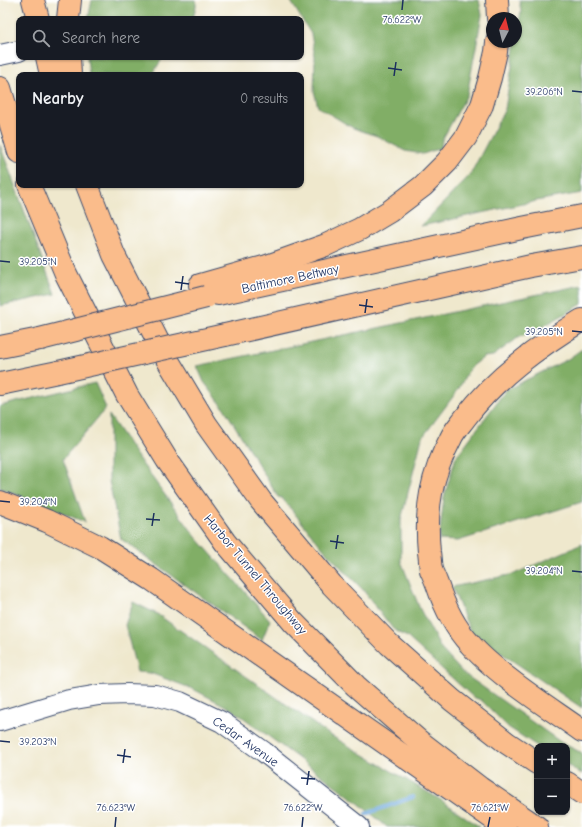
<!DOCTYPE html>
<html lang="en">
<head>
<meta charset="utf-8">
<style>
  body { margin:0; font-family:"Comic Neue",sans-serif; background:#20242c; color:#f1f3f6 }
  .controls { position:absolute; right:12px; bottom:12px; display:grid; overflow:hidden; border-radius:8px; box-shadow:0 1px 3px #0004 }
  .controls button { width:36px; height:36px; display:grid; place-items:center; padding:0; border:0; border-bottom:1px solid #363941; background:#171b24; color:#f1f3f6; font:20px sans-serif }
  .compass { position:absolute; left:486px; top:12px; width:36px; height:36px; border-radius:50%; background:#171b24; box-shadow:0 1px 3px #0004; rotate:7deg }
  .list { margin:0; padding:0; list-style:none }
  h2 { display:flex; justify-content:space-between; align-items:center; height:52px; margin:0; padding:0 16px; font-size:17px }
  h2 small { font-size:13px; font-weight:400; color:#9ea1a6 }
  .icon { flex:none; width:22px; height:22px; fill:none; stroke:currentColor; stroke-width:2; stroke-linecap:round; stroke-linejoin:round }
  .map { position:relative; flex:none; width:582px; height:827px; overflow:hidden }
  .search { position:absolute; background:#171b24; box-shadow:0 1px 3px #0004; left:16px; top:16px; width:288px; height:44px; display:flex; align-items:center; gap:10px; box-sizing:border-box; padding:0 14px; border-radius:8px; color:#9ea1a6; font-size:15px }
  .panel { position:absolute; background:#171b24; box-shadow:0 1px 3px #0004; left:16px; top:72px; width:288px; height:116px; border-radius:8px }
  .map>svg:first-child { display:block }
</style>
</head>
<body>
<div class="map">
<svg width="582" height="827" viewBox="0 0 582 827">
  <rect width="100%" height="100%" fill="#fff"/>
  <filter id="ink" filterUnits="userSpaceOnUse"><feTurbulence type="fractalNoise" baseFrequency=".025" numOctaves="2"/><feDisplacementMap in="SourceGraphic" scale="8" xChannelSelector="R" yChannelSelector="G"/><feConvolveMatrix kernelMatrix="1 2 1 2 8 2 1 2 1" color-interpolation-filters="sRGB"/></filter>
  <filter id="wash" filterUnits="userSpaceOnUse"><feTurbulence type="fractalNoise" baseFrequency=".012" numOctaves="4" result="noise"/><feDisplacementMap in="SourceGraphic" scale="16" xChannelSelector="R" yChannelSelector="G"/><feGaussianBlur stdDeviation="0.9" result="paint"/><feColorMatrix in="noise" values="0 0 0 0 0 0 0 0 0 0 0 0 0 0 0 0 0 1.4 0 .05"/><feComposite in="paint" operator="in"/></filter>
  <g filter="url(#wash)">
    <rect width="100%" height="100%" fill="#efe8cd"/>
    <g fill="#81ae66" stroke="#4e6e62">
      <path d="M92,0H196V6L193,19H88Z"/>
      <path d="M290,0H479L482,15L467,95L442,140L441,148L423,154L405,151L377,136L353,128L318,107L314,91L315,57L311,34Z"/>
      <path d="M519,0H582V193L541,200L421,226L470,175L505,109L521,11Z"/>
      <path d="M87,57H163L154,72L153,75H89Z"/>
      <path d="M0,145L55,294L0,306Z"/>
      <path d="M582,285V304L530,334L519,337L493,356L484,357L470,368L458,390L422,438L401,520V561L420,609L441,649L463,673L562,743L582,753V774L567,765V746H537L508,727L481,700L473,697L407,637L393,629L363,590L325,551L282,498L278,497L224,408L204,382L197,366Z"/>
      <path d="M582,349V502L458,541L439,540L444,497L456,457L506,390L568,359Z"/>
      <path d="M95,383L106,408L63,459L85,522L0,488V406Z"/>
      <path d="M109,415L143,465L196,537L270,620L262,640L121,539L109,481Z"/>
      <path d="M582,544V708L482,640L472,636L452,587L514,574Z"/>
      <path d="M133,602L157,614L330,735L441,800L480,827H387L356,801L233,710L193,689L150,673L137,672L125,625Z"/>
    </g>
    <g fill="none" stroke-linecap="round" stroke-linejoin="round">
      <path stroke="#69a5da" stroke-width="4.5" d="M366,814L413,797"/>
    </g>
  </g>
  <g filter="url(#ink)">
    <g fill="none" stroke-linecap="round" stroke-linejoin="round">
      <g stroke="#3b4b6f" stroke-width="22">
        <g id="minor">
          <path d="M0,55L19,51"/>
          <path d="M0,721L69,700L99,695L127,694L155,695L180,702L222,722L264,752L359,827"/>
        </g>
      </g>
      <g stroke="#3b4b6f" stroke-width="24">
        <g id="highway">
          <path d="M33,0L38,19"/>
          <path d="M497,0L498,18"/>
          <path d="M68,19L70,0"/>
          <path d="M47,57L51,75"/>
          <path d="M69,57L70,75"/>
          <path d="M0,88L19,152"/>
          <path d="M29,185L66,274L127,395L167,460L225,542L293,622L356,686L419,741L480,788L537,827"/>
          <path d="M87,185L114,255L167,359L206,424L261,501L332,585L389,644L452,700L507,743L537,763"/>
          <path d="M200,285L267,266L326,245L360,229L390,211L423,186L447,162L466,137L482,105L490,78L496,52L497,42"/>
          <path d="M218,294L522,228L582,216"/>
          <path d="M582,320C538,347 496,377 465,418C460,425 454,431 451,438C431,475 425,510 429,552C430,558 430,564 431,570C433,574 435,579 437,584C444,605 455,628 470,644C482,658 496,669 510,680C533,698 558,714 582,731"/>
          <path d="M225,335L531,266L582,257"/>
          <path d="M0,347L40,339"/>
          <path d="M0,384L58,372"/>
          <path d="M0,502L47,521L100,547L151,579L505,827"/>
          <path d="M567,783L582,793"/>
        </g>
      </g>
      <use href="#minor" stroke="#fff" stroke-width="20"/>
      <use href="#highway" stroke="#fabc8b" stroke-width="22"/>
      <g stroke="#3b4b6f" stroke-width="24" stroke-linecap="butt">
        <g id="highway-bridge">
          <path d="M40,339L206,297"/>
          <path d="M58,372L225,335"/>
        </g>
      </g>
      <use href="#highway-bridge" stroke="#fabc8b" stroke-width="22"/>
    </g>
  </g>
  <path fill="none" stroke="#1b2f5e" stroke-width="1.5" d="M402,10L403,0M388,68L402,70M394,76L396,62M572,91L582,92M0,261L10,262M175,282L189,284M181,290L183,276M359,305L373,307M365,313L367,299M572,331L582,332M0,501L10,502M146,519L160,520M152,526L154,513M330,541L344,543M336,549L338,535M572,571L582,572M0,741L10,742M117,755L131,757M123,763L125,749M301,778L315,779M307,785L309,771M115,827L116,817M302,827L303,817M488,827L490,817"/>
  <g text-anchor="middle" stroke-width="3" stroke-linejoin="round" paint-order="stroke">
    <g font-size="13" fill="#1b2f5e" stroke="#fff">
      <text transform="translate(290 278) rotate(-12)" y="5">Baltimore Beltway</text>
      <text transform="translate(256 574) rotate(50)" y="5">Harbor Tunnel Throughway</text>
      <text transform="translate(246 741) rotate(35)" y="5">Cedar Avenue</text>
    </g>
  </g>
  <g font-size="10" text-anchor="middle" fill="#1b2f5e" stroke="#fff" stroke-width="3" stroke-linejoin="round" paint-order="stroke">
    <text x="402" y="23">76.622°W</text>
    <text x="544" y="95">39.206°N</text>
    <text x="38" y="265">39.205°N</text>
    <text x="544" y="335">39.205°N</text>
    <text x="38" y="505">39.204°N</text>
    <text x="544" y="574">39.204°N</text>
    <text x="38" y="745">39.203°N</text>
    <text x="116" y="811">76.623°W</text>
    <text x="303" y="811">76.622°W</text>
    <text x="490" y="811">76.621°W</text>
  </g>
</svg>
<div class="controls">
<button>+</button>
<button>−</button>
</div>
<svg class="compass" viewBox="-18 -18 36 36"><path d="M0-13l5 13h-10z" fill="#e53935"/><path d="M0 13l5-13h-10z" fill="#9ea1a6"/></svg>
<div class="search"><svg class="icon" aria-label="search" viewBox="0 0 24 24"><circle cx="10" cy="10" r="6"/><path d="M15 15l6 6"/></svg>Search here</div>
<section class="panel">
<h2>Nearby<small>0 results</small></h2>
<ul class="list">
</ul>
</section>
</div>
</body>
</html>
